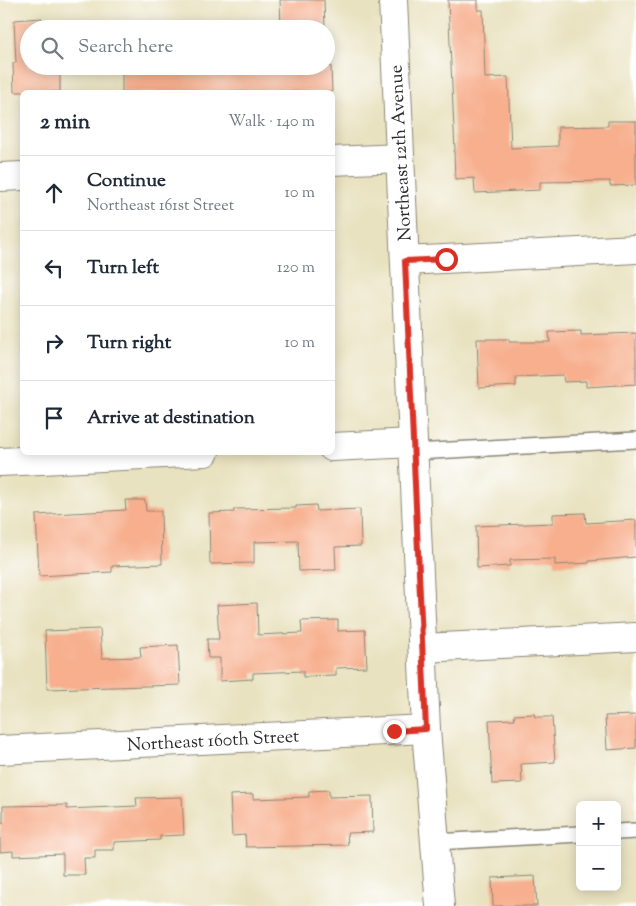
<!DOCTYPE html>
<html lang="en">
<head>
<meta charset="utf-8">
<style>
  body { margin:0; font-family:"Sorts Mill Goudy",serif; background:#f6f6f7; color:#1f2937 }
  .controls { position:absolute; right:15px; bottom:15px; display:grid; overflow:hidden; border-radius:8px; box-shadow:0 2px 12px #0003 }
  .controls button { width:45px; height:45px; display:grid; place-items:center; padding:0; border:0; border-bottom:1px solid #e0e1e3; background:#fff; color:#1f2937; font:25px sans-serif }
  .stop { position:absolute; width:15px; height:15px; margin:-11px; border:4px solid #d93025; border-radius:50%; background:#fff }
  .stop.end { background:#d93025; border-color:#fff; box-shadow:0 1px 5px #0008 }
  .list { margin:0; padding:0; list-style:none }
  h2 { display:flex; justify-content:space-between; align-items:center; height:65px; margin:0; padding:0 20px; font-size:21px }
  h2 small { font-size:16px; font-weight:400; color:#747a83 }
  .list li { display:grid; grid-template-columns:32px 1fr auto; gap:15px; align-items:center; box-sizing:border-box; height:75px; padding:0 20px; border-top:1px solid #e0e1e3 }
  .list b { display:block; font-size:19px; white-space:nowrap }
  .list p { margin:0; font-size:16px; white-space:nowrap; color:#747a83 }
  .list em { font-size:16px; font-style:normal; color:#747a83 }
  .icon { flex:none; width:28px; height:28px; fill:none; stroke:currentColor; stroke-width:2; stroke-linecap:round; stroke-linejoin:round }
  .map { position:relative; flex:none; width:636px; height:906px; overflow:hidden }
  .search { position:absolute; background:#fff; box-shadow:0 2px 12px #0003; left:20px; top:20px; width:315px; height:55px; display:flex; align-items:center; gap:12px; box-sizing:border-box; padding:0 18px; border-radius:28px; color:#747a83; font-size:19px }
  .panel { position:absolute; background:#fff; box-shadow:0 2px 12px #0003; left:20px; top:90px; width:315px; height:365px; border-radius:8px }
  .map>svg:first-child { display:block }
</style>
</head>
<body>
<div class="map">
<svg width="636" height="906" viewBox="0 0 636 906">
  <rect width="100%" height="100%" fill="#fff"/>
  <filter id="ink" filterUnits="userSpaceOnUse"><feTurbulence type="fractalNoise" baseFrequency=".02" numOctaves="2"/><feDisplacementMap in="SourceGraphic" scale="10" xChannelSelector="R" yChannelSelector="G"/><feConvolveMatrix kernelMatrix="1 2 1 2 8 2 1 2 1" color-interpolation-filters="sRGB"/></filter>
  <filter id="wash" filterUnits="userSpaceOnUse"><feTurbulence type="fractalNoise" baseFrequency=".0096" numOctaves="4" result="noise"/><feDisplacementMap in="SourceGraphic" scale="20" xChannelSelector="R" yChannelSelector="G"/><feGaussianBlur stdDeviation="1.12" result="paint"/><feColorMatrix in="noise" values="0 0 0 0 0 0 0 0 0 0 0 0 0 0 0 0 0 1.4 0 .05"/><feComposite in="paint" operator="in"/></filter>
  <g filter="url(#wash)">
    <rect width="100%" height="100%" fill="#e9e2c0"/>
    <g id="blocks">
      <g fill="#f7af8d">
        <path d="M280,0H324L325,29H281Z"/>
        <path d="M448,0H478V10H483L485,78L508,77L511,148L558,146V127L608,126V121H636V185L610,186V181L540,182V190L475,193L474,178L455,179L454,151H455Z"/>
        <path d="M42,18L43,29H29V66H60V92H14L13,63H16L14,20Z"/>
        <path d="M326,54L327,66H331L332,92H122V68L178,66V69L326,66Z"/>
        <path d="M581,331V335L636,333V384L586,387V381L564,382L563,375L516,377V386L479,388L477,339H509V342H550L549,332Z"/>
        <path d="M125,500H145L146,511H161L162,564L112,566V572L39,576L36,515L126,510Z"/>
        <path d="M316,505L317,511L360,509L361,546L335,547L336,570L299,571L298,541L254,542V563L210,564L209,513L234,512V509L296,508V506Z"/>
        <path d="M585,513L586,523L636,520V557L589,561V563L555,565V559L510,560V566L477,568L476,526L553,523V514Z"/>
        <path d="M257,603L258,635L302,633L301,621L338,620V631L365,630L367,667L336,668V676L303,677V671L253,673V679L220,681V658H208L207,639H219L217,605Z"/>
        <path d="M100,629L102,658L141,657L140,647L178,645L180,685L47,689L45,631Z"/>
        <path d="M534,714L535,717H552L555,762L521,764L522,783L492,784L489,720L515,719L514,715Z"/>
        <path d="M636,715V748L607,750L605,716Z"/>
        <path d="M329,790V797L372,796L373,832L347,833L348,845L246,847L245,835L232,836L230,795L253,794V799L309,797V791Z"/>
        <path d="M182,797L184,835L160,836V840L114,842V850H95V858H84L85,875H63V854L13,856V851L0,852V823H3V806L67,805V809L137,806L136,798Z"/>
        <path d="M535,876L537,906H493L492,878Z"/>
      </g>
    </g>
  </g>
  <g filter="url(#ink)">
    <use href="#blocks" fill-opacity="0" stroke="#8a8676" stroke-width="1"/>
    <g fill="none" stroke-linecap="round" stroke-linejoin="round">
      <g stroke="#8a8676" stroke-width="18">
        <g id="lane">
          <path d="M414,452L636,440"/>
          <path d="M617,832L636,831"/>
          <path d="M435,842L580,834"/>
        </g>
      </g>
      <g stroke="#8a8676" stroke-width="30">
        <g id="street">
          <path d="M332,161L400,158"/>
          <path d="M0,177L22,176"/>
          <path d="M405,261L636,249"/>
          <path d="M332,447L413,443"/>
          <path d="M0,462L205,452"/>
          <path d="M423,648L636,637"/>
          <path d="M0,750L426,729"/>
        </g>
      </g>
      <g stroke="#8a8676" stroke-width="30">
        <path id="secondary" d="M393,0L426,729L440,906"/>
      </g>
      <use href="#lane" stroke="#fff" stroke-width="15"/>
      <use href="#street" stroke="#fff" stroke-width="28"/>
      <use href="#secondary" stroke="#fff" stroke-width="28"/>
    </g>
  </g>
  <g fill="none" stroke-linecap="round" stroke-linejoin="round" filter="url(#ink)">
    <path stroke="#d93025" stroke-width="6" d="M394,731L426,729L405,261L446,259"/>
  </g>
  <g text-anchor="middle" stroke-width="4" stroke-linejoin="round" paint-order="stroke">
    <g font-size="18" fill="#2b2b2b" stroke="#fff">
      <text transform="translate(400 153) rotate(-93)" y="6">Northeast 12th Avenue</text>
      <text transform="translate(213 740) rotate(-3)" y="6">Northeast 160th Street</text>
    </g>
  </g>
</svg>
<div class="controls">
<button>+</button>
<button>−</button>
</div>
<div class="stop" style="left:446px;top:259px"></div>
<div class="stop end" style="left:394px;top:731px"></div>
<div class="search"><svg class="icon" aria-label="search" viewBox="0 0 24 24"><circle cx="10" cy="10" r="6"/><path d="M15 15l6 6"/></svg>Search here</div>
<section class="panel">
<h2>2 min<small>Walk · 140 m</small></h2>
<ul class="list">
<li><svg class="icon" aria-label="ahead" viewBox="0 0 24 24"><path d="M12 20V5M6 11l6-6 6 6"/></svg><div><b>Continue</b><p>Northeast 161st Street</p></div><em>10 m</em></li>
<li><svg class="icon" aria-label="left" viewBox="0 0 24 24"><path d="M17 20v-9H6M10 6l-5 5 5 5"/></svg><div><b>Turn left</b></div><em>120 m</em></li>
<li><svg class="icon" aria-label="right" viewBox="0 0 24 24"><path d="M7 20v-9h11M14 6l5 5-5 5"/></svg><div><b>Turn right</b></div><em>10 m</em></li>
<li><svg class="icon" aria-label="arrive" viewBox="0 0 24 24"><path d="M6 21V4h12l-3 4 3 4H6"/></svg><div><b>Arrive at destination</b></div></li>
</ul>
</section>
</div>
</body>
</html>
